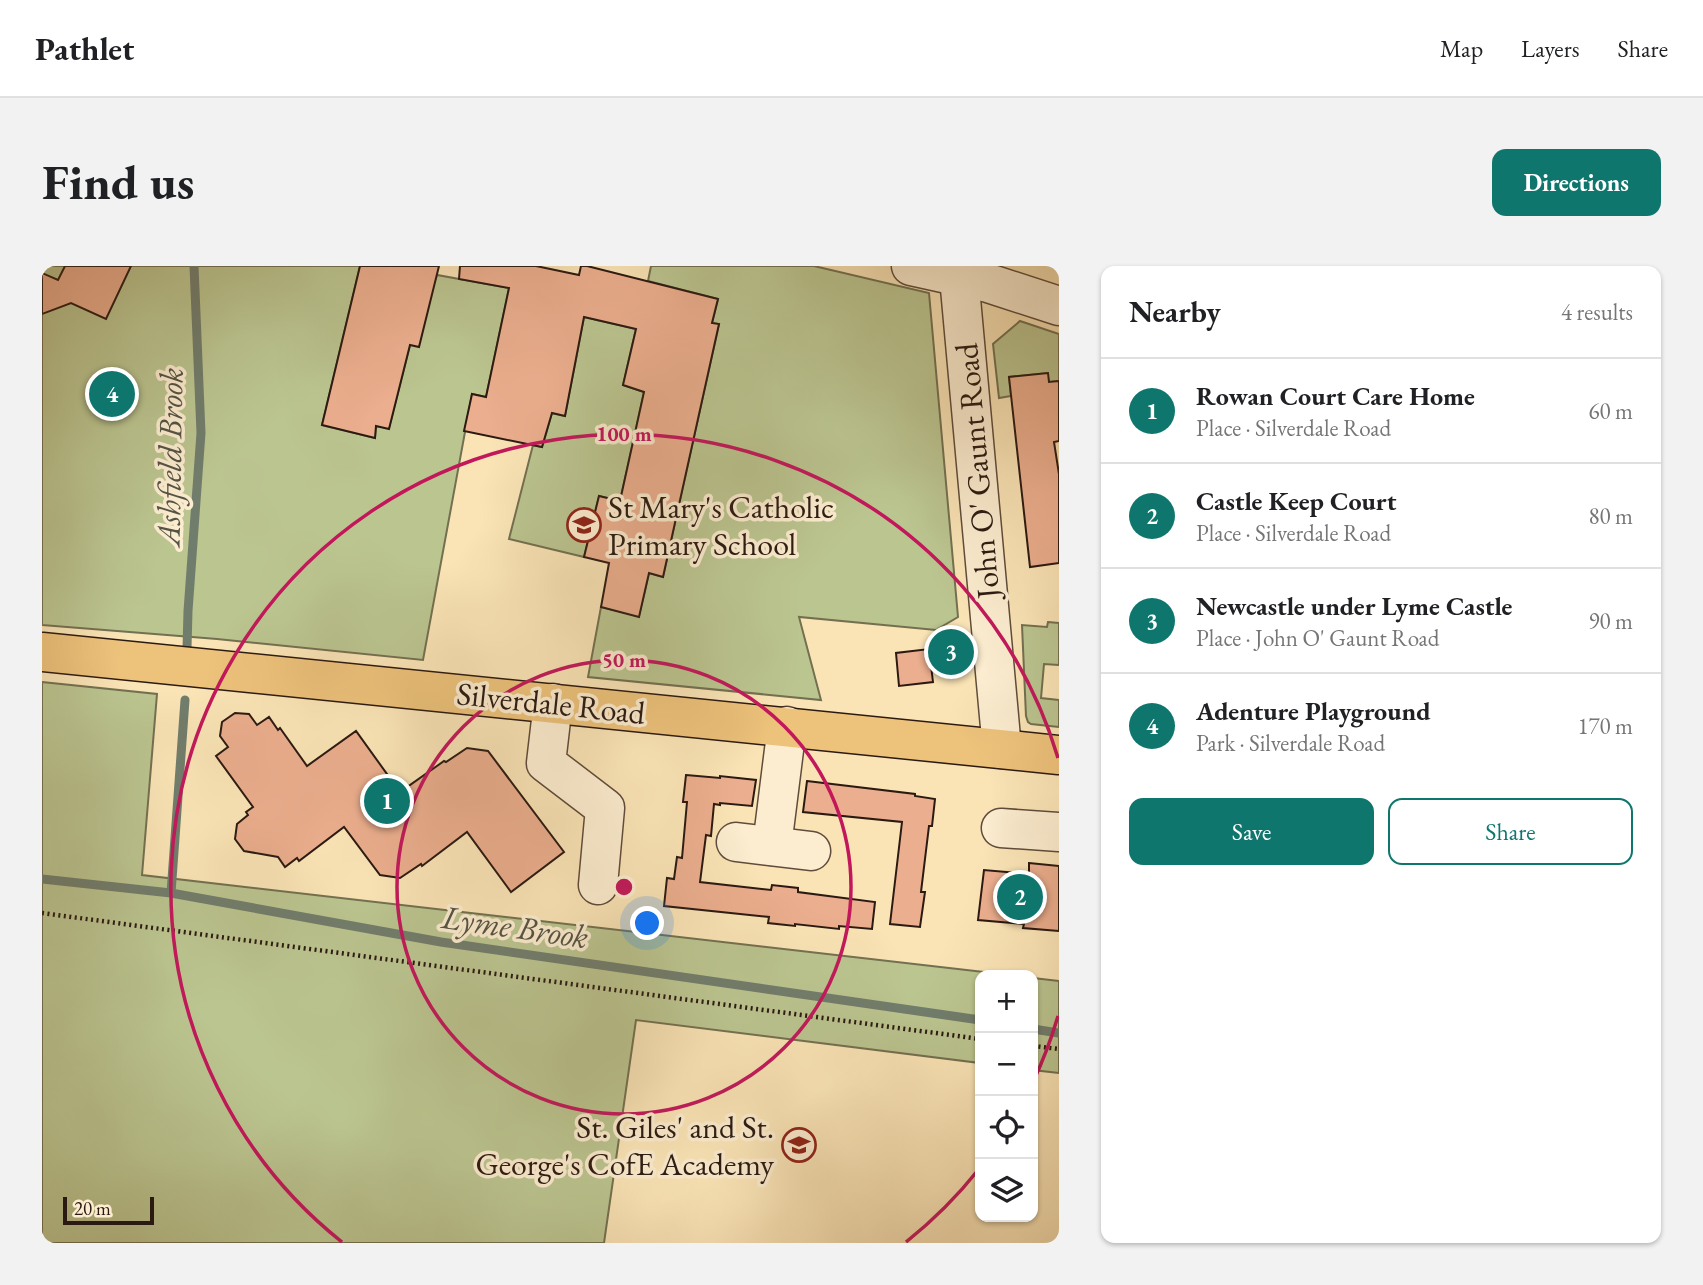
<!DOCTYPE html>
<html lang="en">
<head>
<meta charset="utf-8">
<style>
  body { margin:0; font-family:"EB Garamond",serif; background:#f2f2f2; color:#202124 }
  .controls { position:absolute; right:21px; bottom:21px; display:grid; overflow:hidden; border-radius:14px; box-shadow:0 2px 5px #0004 }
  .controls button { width:63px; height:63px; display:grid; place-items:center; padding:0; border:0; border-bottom:2px solid #e0e0e0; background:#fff; color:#202124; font:35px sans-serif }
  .scale { position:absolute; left:21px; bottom:18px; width:91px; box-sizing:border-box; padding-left:7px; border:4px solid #2b1a12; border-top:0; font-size:19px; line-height:24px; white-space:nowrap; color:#2b1a12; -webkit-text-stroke:5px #fcedd0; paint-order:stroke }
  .you { position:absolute; left:606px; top:658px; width:24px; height:24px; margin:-18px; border:5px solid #fff; border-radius:50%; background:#1a73e8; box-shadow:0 0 0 10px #1a73e833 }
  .badge { display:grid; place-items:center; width:46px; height:46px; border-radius:50%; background:#0f766e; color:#fff; font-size:23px; font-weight:700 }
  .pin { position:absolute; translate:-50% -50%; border:4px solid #fff; box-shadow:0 2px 7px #0006 }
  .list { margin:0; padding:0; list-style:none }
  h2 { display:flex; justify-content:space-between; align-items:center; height:91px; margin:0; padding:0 28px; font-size:30px }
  h2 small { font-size:23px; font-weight:400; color:#757577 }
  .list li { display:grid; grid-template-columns:46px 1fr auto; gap:21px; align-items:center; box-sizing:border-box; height:105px; padding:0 28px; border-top:2px solid #e0e0e0 }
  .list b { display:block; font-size:26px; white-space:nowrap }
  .list p { margin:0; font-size:23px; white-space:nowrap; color:#757577 }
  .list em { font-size:23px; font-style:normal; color:#757577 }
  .actions { display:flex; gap:14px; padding:21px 28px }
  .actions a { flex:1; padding:16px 0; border:2px solid #0f766e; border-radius:14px; text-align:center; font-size:24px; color:#0f766e }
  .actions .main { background:#0f766e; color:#fff }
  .icon { flex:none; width:38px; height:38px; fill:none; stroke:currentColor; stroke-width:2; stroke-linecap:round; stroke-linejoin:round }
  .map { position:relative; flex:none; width:1017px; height:977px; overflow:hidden; border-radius:14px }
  header { display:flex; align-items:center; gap:42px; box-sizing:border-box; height:98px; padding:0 35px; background:#fff; border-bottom:2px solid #e0e0e0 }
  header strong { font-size:33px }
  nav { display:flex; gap:38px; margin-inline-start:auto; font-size:24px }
  .intro { display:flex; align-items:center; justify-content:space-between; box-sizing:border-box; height:168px; padding:0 42px }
  h1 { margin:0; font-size:49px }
  .button { padding:18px 32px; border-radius:14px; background:#0f766e; color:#fff; font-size:24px; font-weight:700 }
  main { display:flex; gap:42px; padding:0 42px }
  aside { flex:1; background:#fff; border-radius:14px; box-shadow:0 2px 5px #0004 }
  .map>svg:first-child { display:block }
</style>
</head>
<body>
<header>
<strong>Pathlet</strong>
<nav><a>Map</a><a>Layers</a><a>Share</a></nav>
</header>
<div class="intro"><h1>Find us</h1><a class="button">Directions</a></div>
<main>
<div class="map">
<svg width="1017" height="977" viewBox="0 0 1017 977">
  <rect width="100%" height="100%" fill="#fae4b6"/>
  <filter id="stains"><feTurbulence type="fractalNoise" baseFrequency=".00286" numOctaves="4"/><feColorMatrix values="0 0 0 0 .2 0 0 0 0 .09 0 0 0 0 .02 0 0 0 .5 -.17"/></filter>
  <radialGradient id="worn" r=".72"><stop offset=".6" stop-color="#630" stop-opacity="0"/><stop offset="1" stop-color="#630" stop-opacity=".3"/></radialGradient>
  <g fill="#bbc590" stroke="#737051" stroke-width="2">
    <path d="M0,0H318L280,159L333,172L334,160L347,162L368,79L395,9L467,22L444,131L430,128L381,394L175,373L0,359Z"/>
    <path d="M609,0H772L887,27L916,351L894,364L757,351L779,434L546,411L559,341L597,350L607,307L621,311L677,58L670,57L676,33L606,15Z"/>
    <path d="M542,51L594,63L581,119L602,126L578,235L557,230L542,291L467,273L491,179L500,181L510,147L523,150Z"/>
    <path d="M978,55L1017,68V115L1007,116L1005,107L967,111L969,130L957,132L951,78Z"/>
    <path d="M1006,356L1017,357V399L1002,398L999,432L1017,434V461L989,458L986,456L984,450L980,359L1005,361Z"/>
    <path d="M0,416L115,428L100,609L968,709H938V797L594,754L562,977H0Z"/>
    <path d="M991,712L1017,715V807L991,804Z"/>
  </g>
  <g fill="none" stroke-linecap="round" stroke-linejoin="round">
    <g stroke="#717d6c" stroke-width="9">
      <path d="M145,382L146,345L159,167L152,0"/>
      <path d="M0,613L129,627L399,676L938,754"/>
      <path d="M129,627L143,434"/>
      <path d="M991,763L1017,767"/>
    </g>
  </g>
  <g fill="#ebae8e" stroke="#2b1a12" stroke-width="2">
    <path d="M23,0H89L64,53L29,37L0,48V7L16,14Z"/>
    <path d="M318,0H397L377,81L368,79L347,163L334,160L333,172L280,159Z"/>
    <path d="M418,0H494L537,9L539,0H545L676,33L670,57L677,58L621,311L607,307L597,351L559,341L567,297L542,291L557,230L578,235L602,126L581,119L594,63L542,51L523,150L510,147L500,181L422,165L430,128L444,131L467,22L417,13Z"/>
    <path d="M1006,107L1007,116L1017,115V175L1012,176L1017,208V297L988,301L967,111Z"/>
    <path d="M887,383L891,416L857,420L854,387Z"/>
    <path d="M193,447L207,448L215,459L227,451L236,464L238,462L265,500L314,465L358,526L402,495L404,496L425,482L446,485L522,586L469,626L425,566L380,600L379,598L358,612L338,609L302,561L257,595L255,592L243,601L236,591L202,585L193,573L195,558L206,549L204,546L211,541L174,490L186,481L178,470L180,456Z"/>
    <path d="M644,509L678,512V510L714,514L710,540L678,537V539L672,538L669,570L664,569L658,616L729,624L730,619L756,622V626L833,636L830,663L797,660V663L753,658V660L726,657L727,651L622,640L625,612L632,613L635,591L640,592L645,536H641Z"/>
    <path d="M765,515L873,528V530L893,533L890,560H887L879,626H883L878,661L848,658L860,556L761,546Z"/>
    <path d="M987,597L1017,600V665L981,662L982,658L936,654L942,604L987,608Z"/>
  </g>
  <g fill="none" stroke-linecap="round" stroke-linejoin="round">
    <g stroke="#5f4c3b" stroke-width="41">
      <g id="minor">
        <path d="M869,0L946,17L1017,40"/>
        <path d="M916,0L960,483"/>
        <path d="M511,437L504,497L563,542L556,619"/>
        <path d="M959,562L1017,566"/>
        <path d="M694,576L769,585"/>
        <path d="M730,580L745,460"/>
      </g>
    </g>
    <g stroke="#2b1a12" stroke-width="41">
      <path id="major" d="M0,386L1017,489"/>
    </g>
    <g stroke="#2b1a12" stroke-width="4.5" stroke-dasharray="2 3.5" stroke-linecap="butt">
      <path d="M0,647L938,773"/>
      <path d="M991,780L1017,783"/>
    </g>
    <use href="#minor" stroke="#fcedd0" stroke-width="38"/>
    <use href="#major" stroke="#edc27b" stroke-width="38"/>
  </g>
  <g fill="none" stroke="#c2185b" stroke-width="3.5">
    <circle cx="582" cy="621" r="227"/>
    <path d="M1016 750A453 453 0 0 1 991 816M937 903A453 453 0 0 1 864 976M300 976A453 453 0 1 1 1016 492"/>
  </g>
  <defs>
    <g id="school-ring" transform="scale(1.75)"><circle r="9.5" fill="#fcedd0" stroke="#8f2418" stroke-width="1.5"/><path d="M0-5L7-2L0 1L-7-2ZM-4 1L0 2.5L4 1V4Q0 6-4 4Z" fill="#8f2418"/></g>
  </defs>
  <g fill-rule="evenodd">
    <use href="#school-ring" x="542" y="259"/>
    <use href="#school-ring" x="757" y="879"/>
  </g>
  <g text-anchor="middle" stroke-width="7" stroke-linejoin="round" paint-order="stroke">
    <g font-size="32" fill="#2b1a12" stroke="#fcedd0">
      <text transform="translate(935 205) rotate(-95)" y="11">John O' Gaunt Road</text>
      <text transform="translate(509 437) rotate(6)" y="11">Silverdale Road</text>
    </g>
    <g font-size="32" fill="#2b1a12" stroke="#fcedd0" text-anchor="start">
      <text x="566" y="252">St Mary's Catholic<tspan x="566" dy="37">Primary School</tspan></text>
      <text x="732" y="872" text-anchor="end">St. Giles' and St.<tspan x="732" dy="37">George's CofE Academy</tspan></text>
    </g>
    <g font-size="33" font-style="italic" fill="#545446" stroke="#fcedd0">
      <text transform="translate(127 191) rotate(-89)" y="12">Ashfield Brook</text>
      <text transform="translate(473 660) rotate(8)" y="12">Lyme Brook</text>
    </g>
  </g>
  <circle cx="582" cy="621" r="10" fill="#c2185b" stroke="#fcedd0" stroke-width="3.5"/>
  <g font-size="21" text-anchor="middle" font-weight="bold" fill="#c2185b" stroke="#fcedd0" stroke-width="7" stroke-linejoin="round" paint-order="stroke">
    <text x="582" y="175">100 m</text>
    <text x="582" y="401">50 m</text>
  </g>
  <rect width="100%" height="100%" filter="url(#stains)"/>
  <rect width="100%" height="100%" fill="url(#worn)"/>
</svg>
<div class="controls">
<button>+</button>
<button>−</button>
<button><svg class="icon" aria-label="locate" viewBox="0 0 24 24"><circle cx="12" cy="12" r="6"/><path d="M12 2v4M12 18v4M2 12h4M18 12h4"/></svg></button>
<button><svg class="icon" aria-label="layers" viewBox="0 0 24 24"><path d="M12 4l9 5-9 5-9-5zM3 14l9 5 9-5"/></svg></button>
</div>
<div class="scale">20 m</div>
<div class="you"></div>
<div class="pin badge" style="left:345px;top:535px">1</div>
<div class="pin badge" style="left:978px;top:631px">2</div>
<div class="pin badge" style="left:909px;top:386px">3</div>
<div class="pin badge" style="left:70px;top:128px">4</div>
</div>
<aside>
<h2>Nearby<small>4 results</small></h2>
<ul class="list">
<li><span class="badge">1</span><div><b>Rowan Court Care Home</b><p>Place · Silverdale Road</p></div><em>60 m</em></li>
<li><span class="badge">2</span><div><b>Castle Keep Court</b><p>Place · Silverdale Road</p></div><em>80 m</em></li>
<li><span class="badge">3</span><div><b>Newcastle under Lyme Castle</b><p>Place · John O' Gaunt Road</p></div><em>90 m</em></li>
<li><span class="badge">4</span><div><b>Adenture Playground</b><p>Park · Silverdale Road</p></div><em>170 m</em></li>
</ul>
<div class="actions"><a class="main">Save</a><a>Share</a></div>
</aside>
</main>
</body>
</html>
